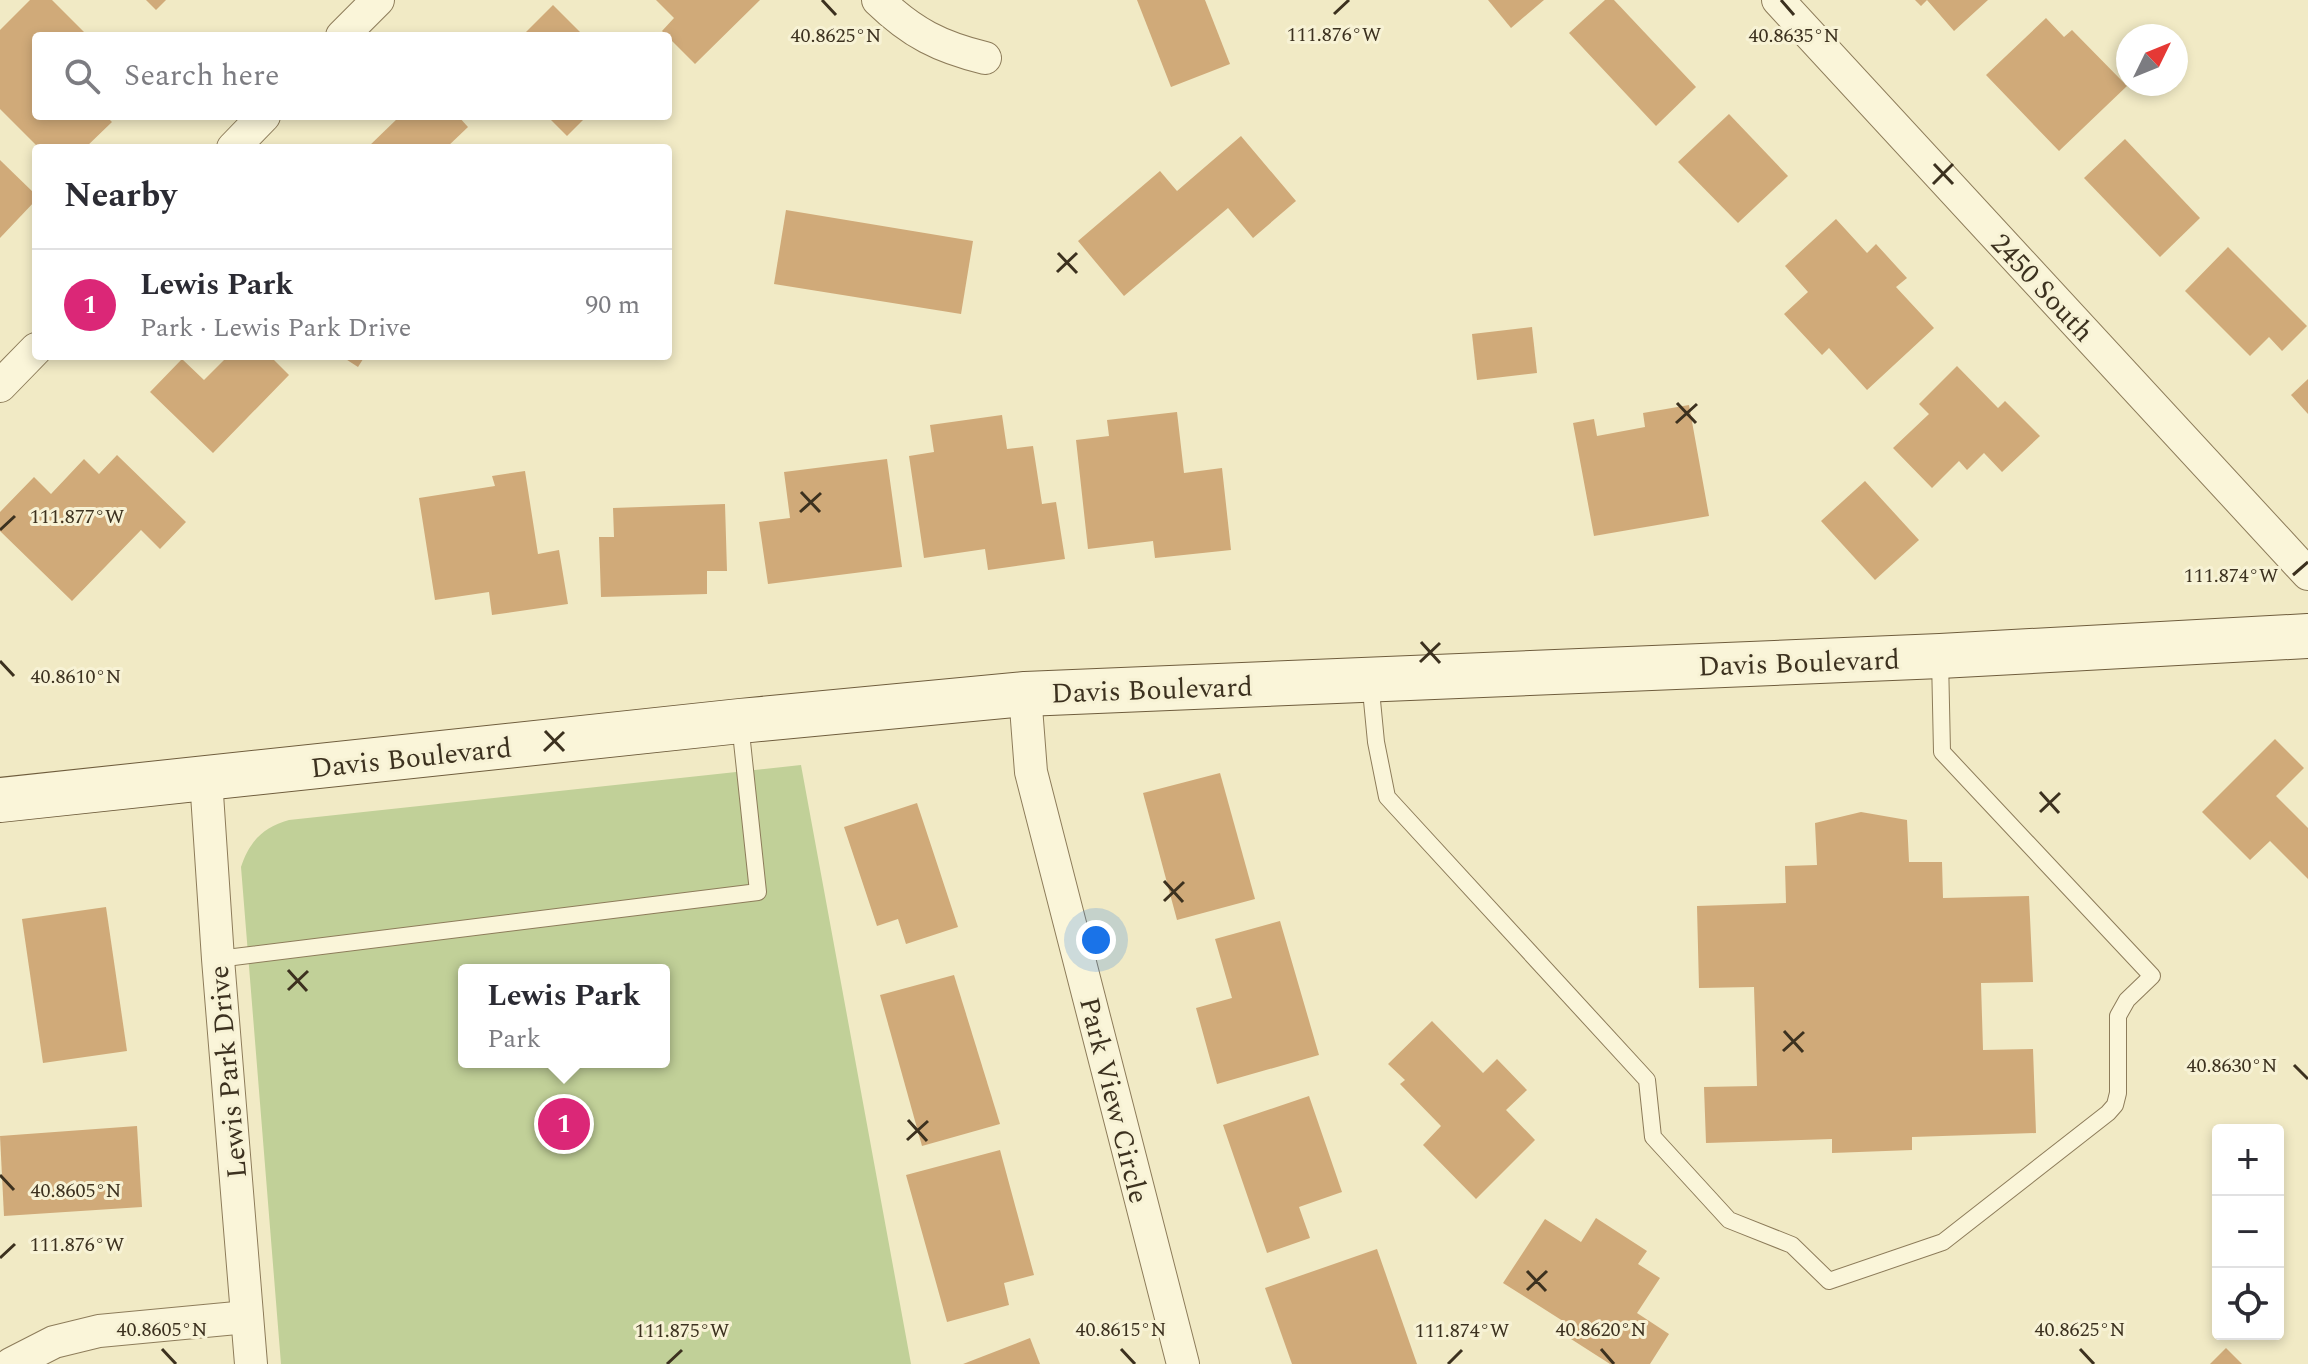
<!DOCTYPE html>
<html lang="en">
<head>
<meta charset="utf-8">
<style>
  body { margin:0; font-family:Spectral,serif; background:#f2f2f3; color:#2b2b33 }
  .controls { position:absolute; right:24px; bottom:24px; display:grid; overflow:hidden; border-radius:8px; box-shadow:0 4px 12px #0003 }
  .controls button { width:72px; height:72px; display:grid; place-items:center; padding:0; border:0; border-bottom:2px solid #e1e1e2; background:#fff; color:#2b2b33; font:40px sans-serif }
  .compass { position:absolute; left:2116px; top:24px; width:72px; height:72px; border-radius:50%; background:#fff; box-shadow:0 4px 12px #0003; rotate:47deg }
  .you { position:absolute; left:1096px; top:940px; width:28px; height:28px; margin:-20px; border:6px solid #fff; border-radius:50%; background:#1a73e8; box-shadow:0 0 0 12px #1a73e833 }
  .badge { display:grid; place-items:center; width:52px; height:52px; border-radius:50%; background:#db2777; color:#fff; font-size:26px; font-weight:700 }
  .pin { position:absolute; translate:-50% -50%; border:4px solid #fff; box-shadow:0 2px 8px #0006 }
  .popup { position:absolute; left:458px; top:964px; width:212px; height:104px; box-sizing:border-box; display:grid; place-content:center; border-radius:8px; background:#fff; filter:drop-shadow(0 2px 6px #0005); font-size:26px; white-space:nowrap; color:#7c7c81 }
  .popup b { font-size:30px; color:#2b2b33 }
  .popup::after { content:''; position:absolute; left:50%; top:100%; margin-left:-16px; border:16px solid transparent; border-top-color:#fff }
  .list { margin:0; padding:0; list-style:none }
  h2 { display:flex; justify-content:space-between; align-items:center; height:104px; margin:0; padding:0 32px; font-size:34px }
  h2 small { font-size:26px; font-weight:400; color:#7c7c81 }
  .list li { display:grid; grid-template-columns:52px 1fr auto; gap:24px; align-items:center; box-sizing:border-box; height:112px; padding:0 32px; border-top:2px solid #e1e1e2 }
  .list b { display:block; font-size:30px; white-space:nowrap }
  .list p { margin:0; font-size:26px; white-space:nowrap; color:#7c7c81 }
  .list em { font-size:26px; font-style:normal; color:#7c7c81 }
  .icon { flex:none; width:44px; height:44px; fill:none; stroke:currentColor; stroke-width:2; stroke-linecap:round; stroke-linejoin:round }
  .map { position:relative; flex:none; width:2308px; height:1364px; overflow:hidden }
  .search { position:absolute; background:#fff; box-shadow:0 4px 12px #0003; left:32px; top:32px; width:640px; height:88px; display:flex; align-items:center; gap:20px; box-sizing:border-box; padding:0 28px; border-radius:8px; color:#7c7c81; font-size:30px }
  .panel { position:absolute; background:#fff; box-shadow:0 4px 12px #0003; left:32px; top:144px; width:640px; height:216px; border-radius:8px }
  .map>svg:first-child { display:block }
</style>
</head>
<body>
<div class="map">
<svg width="2308" height="1364" viewBox="0 0 2308 1364">
  <rect width="100%" height="100%" fill="#f1eac5"/>
  <path fill="#c1d098" fill-rule="evenodd" d="M801,765L911,1364H281L241,867C249,842 263,827 289,820ZM464,970H664V1062H464Z"/>
  <g fill="#d0aa79">
    <path d="M30,0H52L88,36H36V116H106L112,122L85,148H39L0,109V30Z"/>
    <path d="M146,0H166L156,10Z"/>
    <path d="M656,0H760L695,64L662,31L674,18Z"/>
    <path d="M1137,0H1205L1230,64L1171,87Z"/>
    <path d="M1488,0H1544L1511,28Z"/>
    <path d="M1605,0H1614L1696,87L1656,126L1569,33Z"/>
    <path d="M1915,0H1988L1954,31L1927,0L1921,6Z"/>
    <path d="M553,5L584,36H522Z"/>
    <path d="M2046,18L2064,37L2072,30L2127,86L2059,151L1986,75Z"/>
    <path d="M1729,114L1788,176L1738,223L1678,162Z"/>
    <path d="M400,116H458L468,127L446,148H367Z"/>
    <path d="M547,116H587L567,136Z"/>
    <path d="M1241,136L1296,201L1253,238L1228,208L1124,296L1078,241L1160,171L1177,191Z"/>
    <path d="M2125,139L2200,218L2160,257L2084,178Z"/>
    <path d="M0,160L36,195V200L0,238Z"/>
    <path d="M786,210L973,241L961,314L774,284Z"/>
    <path d="M1836,219L1867,253L1876,244L1907,278L1896,287L1934,328L1867,390L1829,348L1822,355L1784,314L1808,292L1785,266Z"/>
    <path d="M2228,247L2307,326L2282,351L2269,337L2250,356L2185,291Z"/>
    <path d="M1532,327L1537,373L1477,380L1472,334Z"/>
    <path d="M228,356H270L289,375L213,453L150,392L182,359L204,380Z"/>
    <path d="M341,356H365L358,367Z"/>
    <path d="M1957,366L1998,408L2005,401L2040,436L2002,472L1984,453L1967,470L1959,461L1932,488L1893,448L1929,414L1919,404Z"/>
    <path d="M2308,379V414L2291,395Z"/>
    <path d="M1689,405L1709,516L1594,536L1573,423L1594,419L1597,436L1645,427L1643,413Z"/>
    <path d="M1177,412L1184,473L1222,468L1231,550L1155,558L1153,541L1088,549L1076,440L1109,436L1107,420Z"/>
    <path d="M1002,415L1007,449L1033,446L1042,504L1056,502L1065,559L988,570L985,549L924,558L909,456L934,452L930,425Z"/>
    <path d="M117,455L186,522L160,549L141,530L72,601L0,531V512L34,477L51,494L84,459L99,474Z"/>
    <path d="M887,459L902,567L768,584L759,522L790,518L784,472Z"/>
    <path d="M525,471L538,554L559,550L568,604L492,615L489,592L435,600L419,498L495,486L492,476Z"/>
    <path d="M1865,481L1919,540L1875,580L1821,521Z"/>
    <path d="M725,504L727,571H707V594L601,597L599,537H614L613,508Z"/>
    <path d="M2275,739L2304,768L2276,796L2308,828V879L2270,841L2250,860L2202,812Z"/>
    <path d="M1220,773L1255,899L1177,920L1143,793Z"/>
    <path d="M917,803L958,927L906,944L898,919L877,926L844,827Z"/>
    <path d="M1861,812L1907,820L1909,862H1942L1943,898L2029,896L2033,982L1981,983L1983,1050L2033,1049L2036,1133L1912,1137V1150L1832,1153V1139L1706,1143L1704,1087L1757,1086L1754,987L1699,988L1697,906L1786,903L1785,866L1817,865L1815,823Z"/>
    <path d="M106,907L127,1051L43,1063L22,919Z"/>
    <path d="M1280,921L1319,1055L1217,1084L1196,1008L1232,998L1215,939Z"/>
    <path d="M954,975L1000,1124L922,1146L880,995Z"/>
    <path d="M1432,1021L1483,1073L1497,1059L1527,1090L1506,1110L1535,1140L1476,1199L1423,1145L1441,1126L1400,1084L1405,1080L1388,1064Z"/>
    <path d="M1309,1096L1342,1192L1299,1207L1310,1238L1267,1253L1223,1125Z"/>
    <path d="M137,1126L142,1207L4,1216L0,1136Z"/>
    <path d="M1000,1150L1034,1275L1004,1283L1009,1305L947,1322L906,1175Z"/>
    <path d="M1596,1218L1647,1251L1638,1264L1660,1278L1637,1313L1669,1334L1650,1364H1610L1571,1339L1577,1330L1503,1283L1545,1219L1581,1242Z"/>
    <path d="M1377,1249L1417,1364H1292L1265,1288Z"/>
    <path d="M1030,1338L1040,1364H963Z"/>
    <path d="M2226,1348L2242,1364H2210Z"/>
  </g>
  <g fill="none" stroke-linecap="round" stroke-linejoin="round">
    <g stroke="#8d7c5a" stroke-width="18">
      <g id="lane">
        <path d="M1370,680L1376,742L1387,797L1647,1080L1653,1137L1729,1220L1792,1245L1829,1281L1943,1242L2108,1113L2115,1105L2118,1093V1016L2127,1000L2152,976L1942,752L1940,658"/>
        <path d="M218,959L758,892L740,723"/>
      </g>
    </g>
    <g stroke="#8d7c5a" stroke-width="34">
      <g id="street">
        <path d="M878,0C912,33 940,47 985,58"/>
        <path d="M1778,0L2308,574"/>
        <path d="M342,36L378,0"/>
        <path d="M233,148L264,116"/>
        <path d="M0,386L36,349"/>
        <path d="M1025,694L1031,772L1183,1364"/>
        <path d="M206,779L218,959L251,1364"/>
        <path d="M11,1364L54,1342L99,1331L247,1317"/>
      </g>
    </g>
    <g stroke="#6f5d3d" stroke-width="46">
      <path id="secondary" d="M0,800L740,721L1025,694L1940,656L2308,636"/>
    </g>
    <use href="#lane" stroke="#faf5d9" stroke-width="16"/>
    <use href="#street" stroke="#faf5d9" stroke-width="32"/>
    <use href="#secondary" stroke="#faf5d9" stroke-width="44"/>
  </g>
  <path fill="none" stroke="#3c311f" stroke-width="3" d="M822,0L836,15M1781,0L1794,15M1334,14L1349,0M1934,164L1953,184M1933,184L1953,164M1058,253L1077,273M1057,272L1077,253M1677,403L1696,423M1676,423L1697,404M801,492L820,512M800,512L821,493M0,530L15,516M2293,575L2308,562M1421,642L1440,663M0,661L14,676M1420,662L1440,643M545,731L564,751M544,751L564,732M2040,792L2059,813M2040,812L2060,793M1164,881L1183,902M1164,901L1184,882M288,970L307,991M288,990L308,971M1784,1031L1803,1052M1783,1051L1804,1032M2294,1065L2308,1079M908,1120L927,1141M907,1140L928,1121M0,1175L14,1190M0,1258L15,1244M1527,1271L1546,1291M1527,1290L1547,1271M162,1349L176,1364M1121,1349L1135,1364M1601,1349L1614,1364M2080,1349L2094,1364M667,1364L682,1350M1448,1364L1462,1350"/>
  <g text-anchor="middle" stroke-width="6" stroke-linejoin="round" paint-order="stroke">
    <g font-size="28" fill="#3c311f" stroke="#f7f2d5">
      <text transform="translate(2043 287) rotate(47)" y="10">2450 South</text>
      <text transform="translate(1799 662) rotate(-2)" y="10">Davis Boulevard</text>
      <text transform="translate(1152 689) rotate(-2)" y="10">Davis Boulevard</text>
      <text transform="translate(411 757) rotate(-6)" y="10">Davis Boulevard</text>
      <text transform="translate(227 1072) rotate(-95)" y="10">Lewis Park Drive</text>
      <text transform="translate(1115 1100) rotate(76)" y="10">Park View Circle</text>
    </g>
  </g>
  <g font-size="20" text-anchor="middle" fill="#3c311f" stroke="#f7f2d5" stroke-width="6" stroke-linejoin="round" paint-order="stroke">
    <text x="1334" y="41">111.876°W</text>
    <text x="836" y="42">40.8625°N</text>
    <text x="1794" y="42">40.8635°N</text>
    <text x="77" y="523">111.877°W</text>
    <text x="2231" y="582">111.874°W</text>
    <text x="76" y="683">40.8610°N</text>
    <text x="2232" y="1072">40.8630°N</text>
    <text x="76" y="1197">40.8605°N</text>
    <text x="77" y="1251">111.876°W</text>
    <text x="162" y="1336">40.8605°N</text>
    <text x="1121" y="1336">40.8615°N</text>
    <text x="1601" y="1336">40.8620°N</text>
    <text x="2080" y="1336">40.8625°N</text>
    <text x="682" y="1337">111.875°W</text>
    <text x="1462" y="1337">111.874°W</text>
  </g>
</svg>
<div class="controls">
<button>+</button>
<button>−</button>
<button><svg class="icon" aria-label="locate" viewBox="0 0 24 24"><circle cx="12" cy="12" r="6"/><path d="M12 2v4M12 18v4M2 12h4M18 12h4"/></svg></button>
</div>
<svg class="compass" viewBox="-18 -18 36 36"><path d="M0-13l5 13h-10z" fill="#e53935"/><path d="M0 13l5-13h-10z" fill="#7c7c81"/></svg>
<div class="you"></div>
<div class="pin badge" style="left:564px;top:1124px">1</div>
<div class="popup"><b>Lewis Park</b>Park</div>
<div class="search"><svg class="icon" aria-label="search" viewBox="0 0 24 24"><circle cx="10" cy="10" r="6"/><path d="M15 15l6 6"/></svg>Search here</div>
<section class="panel">
<h2>Nearby<small></small></h2>
<ul class="list">
<li><span class="badge">1</span><div><b>Lewis Park</b><p>Park · Lewis Park Drive</p></div><em>90 m</em></li>
</ul>
</section>
</div>
</body>
</html>
